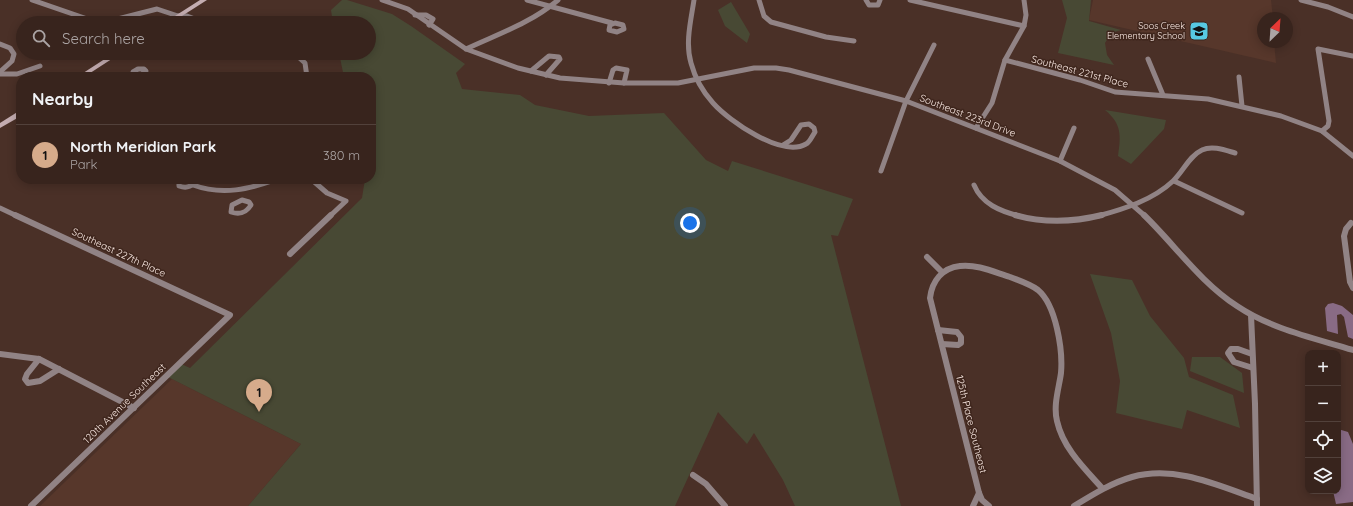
<!DOCTYPE html>
<html lang="en">
<head>
<meta charset="utf-8">
<style>
  body { margin:0; font-family:Quicksand,sans-serif; background:#3f2c26; color:#f1f3f6 }
  .controls { position:absolute; right:12px; bottom:12px; display:grid; overflow:hidden; border-radius:8px; box-shadow:0 2px 10px #0003 }
  .controls button { width:36px; height:36px; display:grid; place-items:center; padding:0; border:0; border-bottom:1px solid #52413b; background:#38241d; color:#f1f3f6; font:20px sans-serif }
  .compass { position:absolute; left:1257px; top:12px; width:36px; height:36px; border-radius:50%; background:#38241d; box-shadow:0 2px 10px #0003; rotate:25deg }
  .you { position:absolute; left:690px; top:223px; width:14px; height:14px; margin:-10px; border:3px solid #fff; border-radius:50%; background:#1a73e8; box-shadow:0 0 0 6px #1a73e833 }
  .badge { display:grid; place-items:center; width:26px; height:26px; border-radius:50%; background:#d6ab8b; color:#111; font-size:13px; font-weight:700 }
  .pin { position:absolute; translate:-50% -33px; filter:drop-shadow(0 1px 2px #0008) }
  .pin::after { content:''; position:absolute; top:21px; width:14px; height:12px; background:inherit; clip-path:polygon(0 0,100% 0,50% 100%) }
  .list { margin:0; padding:0; list-style:none }
  h2 { display:flex; justify-content:space-between; align-items:center; height:52px; margin:0; padding:0 16px; font-size:17px }
  h2 small { font-size:13px; font-weight:400; color:#aba4a4 }
  .list li { display:grid; grid-template-columns:26px 1fr auto; gap:12px; align-items:center; box-sizing:border-box; height:60px; padding:0 16px; border-top:1px solid #52413b }
  .list b { display:block; font-size:15px; white-space:nowrap }
  .list p { margin:0; font-size:13px; white-space:nowrap; color:#aba4a4 }
  .list em { font-size:13px; font-style:normal; color:#aba4a4 }
  .icon { flex:none; width:22px; height:22px; fill:none; stroke:currentColor; stroke-width:2; stroke-linecap:round; stroke-linejoin:round }
  .map { position:relative; flex:none; width:1353px; height:506px; overflow:hidden }
  .search { position:absolute; background:#38241d; box-shadow:0 2px 10px #0003; left:16px; top:16px; width:360px; height:44px; display:flex; align-items:center; gap:10px; box-sizing:border-box; padding:0 14px; border-radius:22px; color:#aba4a4; font-size:15px }
  .panel { position:absolute; background:#38241d; box-shadow:0 2px 10px #0003; left:16px; top:72px; width:360px; height:112px; border-radius:16px }
  .map>svg:first-child { display:block }
</style>
</head>
<body>
<div class="map">
<svg width="1353" height="506" viewBox="0 0 1353 506">
  <rect width="100%" height="100%" fill="#4a3027"/>
  <g fill="#57372b">
    <path d="M1093,0H1271L1273,18H1263V42H1274L1276,63L1089,20Z"/>
    <path d="M172,379L301,444L248,506H40Z"/>
  </g>
  <g fill="#484934">
    <path d="M342,0H347L392,14L411,26L465,64L456,73L462,89L520,95L535,105L589,116L664,113L706,160L728,171L732,161L853,199L838,236L831,235L901,506H795L783,480L754,433L747,444L718,412L675,506H248L301,444L166,376L179,363L190,368L362,198L365,179H371V153L375,151L371,152V77H344L339,53H369V23H333L331,10Z"/>
    <path d="M1062,0H1091L1089,21L1121,30L1111,33L1105,43L1107,55L1114,65L1058,53L1067,18Z"/>
    <path d="M731,2L750,34L747,43L725,26L718,10Z"/>
    <path d="M1105,110L1166,120L1164,129L1131,164L1118,156C1121,136 1122,124 1105,110Z"/>
    <path d="M1090,274L1132,280L1150,316L1184,358L1189,377L1233,395L1240,428L1187,410L1182,429L1116,413L1120,381L1111,333Z"/>
    <path d="M1192,357H1220L1242,373L1244,393L1190,371Z"/>
  </g>
  <g fill="#896b85">
    <path d="M1333,303L1342,306L1353,315V339L1348,337L1344,317L1341,314L1337,315L1338,334L1327,331L1325,308L1328,304Z"/>
    <path d="M1338,429L1348,432L1353,444V502L1336,504L1333,491H1338Z"/>
  </g>
  <g fill="none" stroke-linecap="round" stroke-linejoin="round">
    <g stroke="#918385" stroke-width="5">
      <path d="M32,0L96,22H106L157,9L178,16H187L205,23"/>
      <path d="M382,0L408,9L466,49L518,68L560,78L624,83H678L754,68H776L789,70L906,101L1060,161L1115,190L1145,216"/>
      <path d="M527,0L612,23"/>
      <path d="M694,0C691,20 685,43 691,63C695,78 703,92 713,103C729,121 782,158 806,144C810,142 812,136 815,132L814,128L809,124L801,125L791,140L783,145"/>
      <path d="M759,0L764,16L771,22L826,37L854,41"/>
      <path d="M866,0L869,5H878L880,0"/>
      <path d="M910,0L1024,26"/>
      <path d="M1301,0L1328,7L1353,17"/>
      <path d="M415,15H426L433,19L429,25"/>
      <path d="M178,16V21L184,23"/>
      <path d="M615,23L623,25L624,29L617,32L609,30L610,25Z"/>
      <path d="M0,44L10,48L14,54L12,61L0,72"/>
      <path d="M466,49C498,34 531,23 558,0"/>
      <path d="M294,53L305,63L307,77"/>
      <path d="M1148,59L1163,95"/>
      <path d="M1005,60L1080,80L1115,92L1208,99L1281,116L1322,131L1353,156"/>
      <path d="M138,69H144L146,71L140,76H132L133,72Z"/>
      <path d="M531,71L549,56L559,57L560,59L546,75"/>
      <path d="M0,74H17L40,66"/>
      <path d="M1239,77L1242,106"/>
      <path d="M609,83L613,70L616,68L627,70L624,83"/>
      <path d="M976,128L992,103L1005,60L1024,26L1026,15L1024,0"/>
      <path d="M1322,131L1328,126L1329,121L1318,49L1353,56"/>
      <path d="M1060,161L1074,128"/>
      <path d="M881,171L906,101L934,45"/>
      <path d="M183,179L179,183V186C188,189 192,186 197,179"/>
      <path d="M311,179L327,193L346,201L330,216"/>
      <path d="M1174,181L1242,213"/>
      <path d="M193,185C223,196 249,189 278,179"/>
      <path d="M974,185C982,204 1000,211 1019,216"/>
      <path d="M242,200L249,202L251,205C246,213 240,215 231,212L232,205Z"/>
      <path d="M0,208L17,216"/>
      <path d="M1098,216C1124,209 1153,200 1173,181C1183,172 1189,156 1202,150C1212,145 1225,150 1235,153"/>
    </g>
    <g stroke="#918385" stroke-width="6">
      <path d="M15,215L230,315L31,506"/>
      <path d="M1015,215C1043,223 1074,222 1102,215"/>
      <path d="M1144,215C1175,245 1200,282 1237,306C1271,329 1314,338 1353,350"/>
      <path d="M1351,223L1346,229L1344,236L1350,282L1353,288"/>
      <path d="M290,254L331,215"/>
      <path d="M927,257L942,272"/>
      <path d="M1251,315L1255,404L1257,506"/>
      <path d="M938,330L957,332L961,337V343L958,345L942,344"/>
      <path d="M0,354L39,359L134,408"/>
      <path d="M1252,354L1238,349H1231L1228,353L1234,362L1253,368"/>
      <path d="M39,359L27,374L25,379L28,383L40,381L59,369"/>
      <path d="M693,475L706,484L725,506"/>
      <path d="M973,506L979,493"/>
      <path d="M989,506L982,500L979,493L930,298C932,281 942,268 960,266C977,264 994,272 1010,277C1020,281 1030,284 1038,290C1056,305 1063,350 1061,373C1059,388 1053,405 1057,421C1063,448 1084,468 1102,488"/>
      <path d="M1074,506C1092,495 1111,483 1132,477C1175,465 1217,485 1257,499"/>
    </g>
    <g fill="#c4adb1" fill-rule="evenodd">
      <path d="M200,0H207L171,23H164Z"/>
      <path d="M114,53H121L84,77H77Z"/>
      <path d="M19,111H21V116L0,128V123Z"/>
    </g>
  </g>
  <defs>
    <g id="school-square" transform="scale(1)"><rect x="-9" y="-9" width="18" height="18" rx="4" fill="#57c9e2" stroke="#3f261d"/><path d="M0-5L7-2L0 1L-7-2ZM-4 1L0 2.5L4 1V4Q0 6-4 4Z" fill="#111"/></g>
  </defs>
  <g fill-rule="evenodd">
    <use href="#school-square" x="1199" y="31"/>
  </g>
  <g text-anchor="middle" stroke-width="3" stroke-linejoin="round" paint-order="stroke">
    <g font-size="9" fill="#fae9e3" stroke="#3f261d" text-anchor="end">
      <text x="1185" y="29">Soos Creek<tspan x="1185" dy="10">Elementary School</tspan></text>
    </g>
    <g font-size="10" fill="#fae9e3" stroke="#3f261d">
      <text transform="translate(1080 71) rotate(15)" y="4">Southeast 221st Place</text>
      <text transform="translate(968 115) rotate(21)" y="4">Southeast 223rd Drive</text>
      <text transform="translate(119 252) rotate(25)" y="4">Southeast 227th Place</text>
      <text transform="translate(124 403) rotate(-44)" y="4">120th Avenue Southeast</text>
      <text transform="translate(972 424) rotate(76)" y="4">125th Place Southeast</text>
    </g>
  </g>
</svg>
<div class="controls">
<button>+</button>
<button>−</button>
<button><svg class="icon" aria-label="locate" viewBox="0 0 24 24"><circle cx="12" cy="12" r="6"/><path d="M12 2v4M12 18v4M2 12h4M18 12h4"/></svg></button>
<button><svg class="icon" aria-label="layers" viewBox="0 0 24 24"><path d="M12 4l9 5-9 5-9-5zM3 14l9 5 9-5"/></svg></button>
</div>
<svg class="compass" viewBox="-18 -18 36 36"><path d="M0-13l5 13h-10z" fill="#e53935"/><path d="M0 13l5-13h-10z" fill="#aba4a4"/></svg>
<div class="you"></div>
<div class="pin badge" style="left:259px;top:412px">1</div>
<div class="search"><svg class="icon" aria-label="search" viewBox="0 0 24 24"><circle cx="10" cy="10" r="6"/><path d="M15 15l6 6"/></svg>Search here</div>
<section class="panel">
<h2>Nearby<small></small></h2>
<ul class="list">
<li><span class="badge">1</span><div><b>North Meridian Park</b><p>Park</p></div><em>380 m</em></li>
</ul>
</section>
</div>
</body>
</html>
